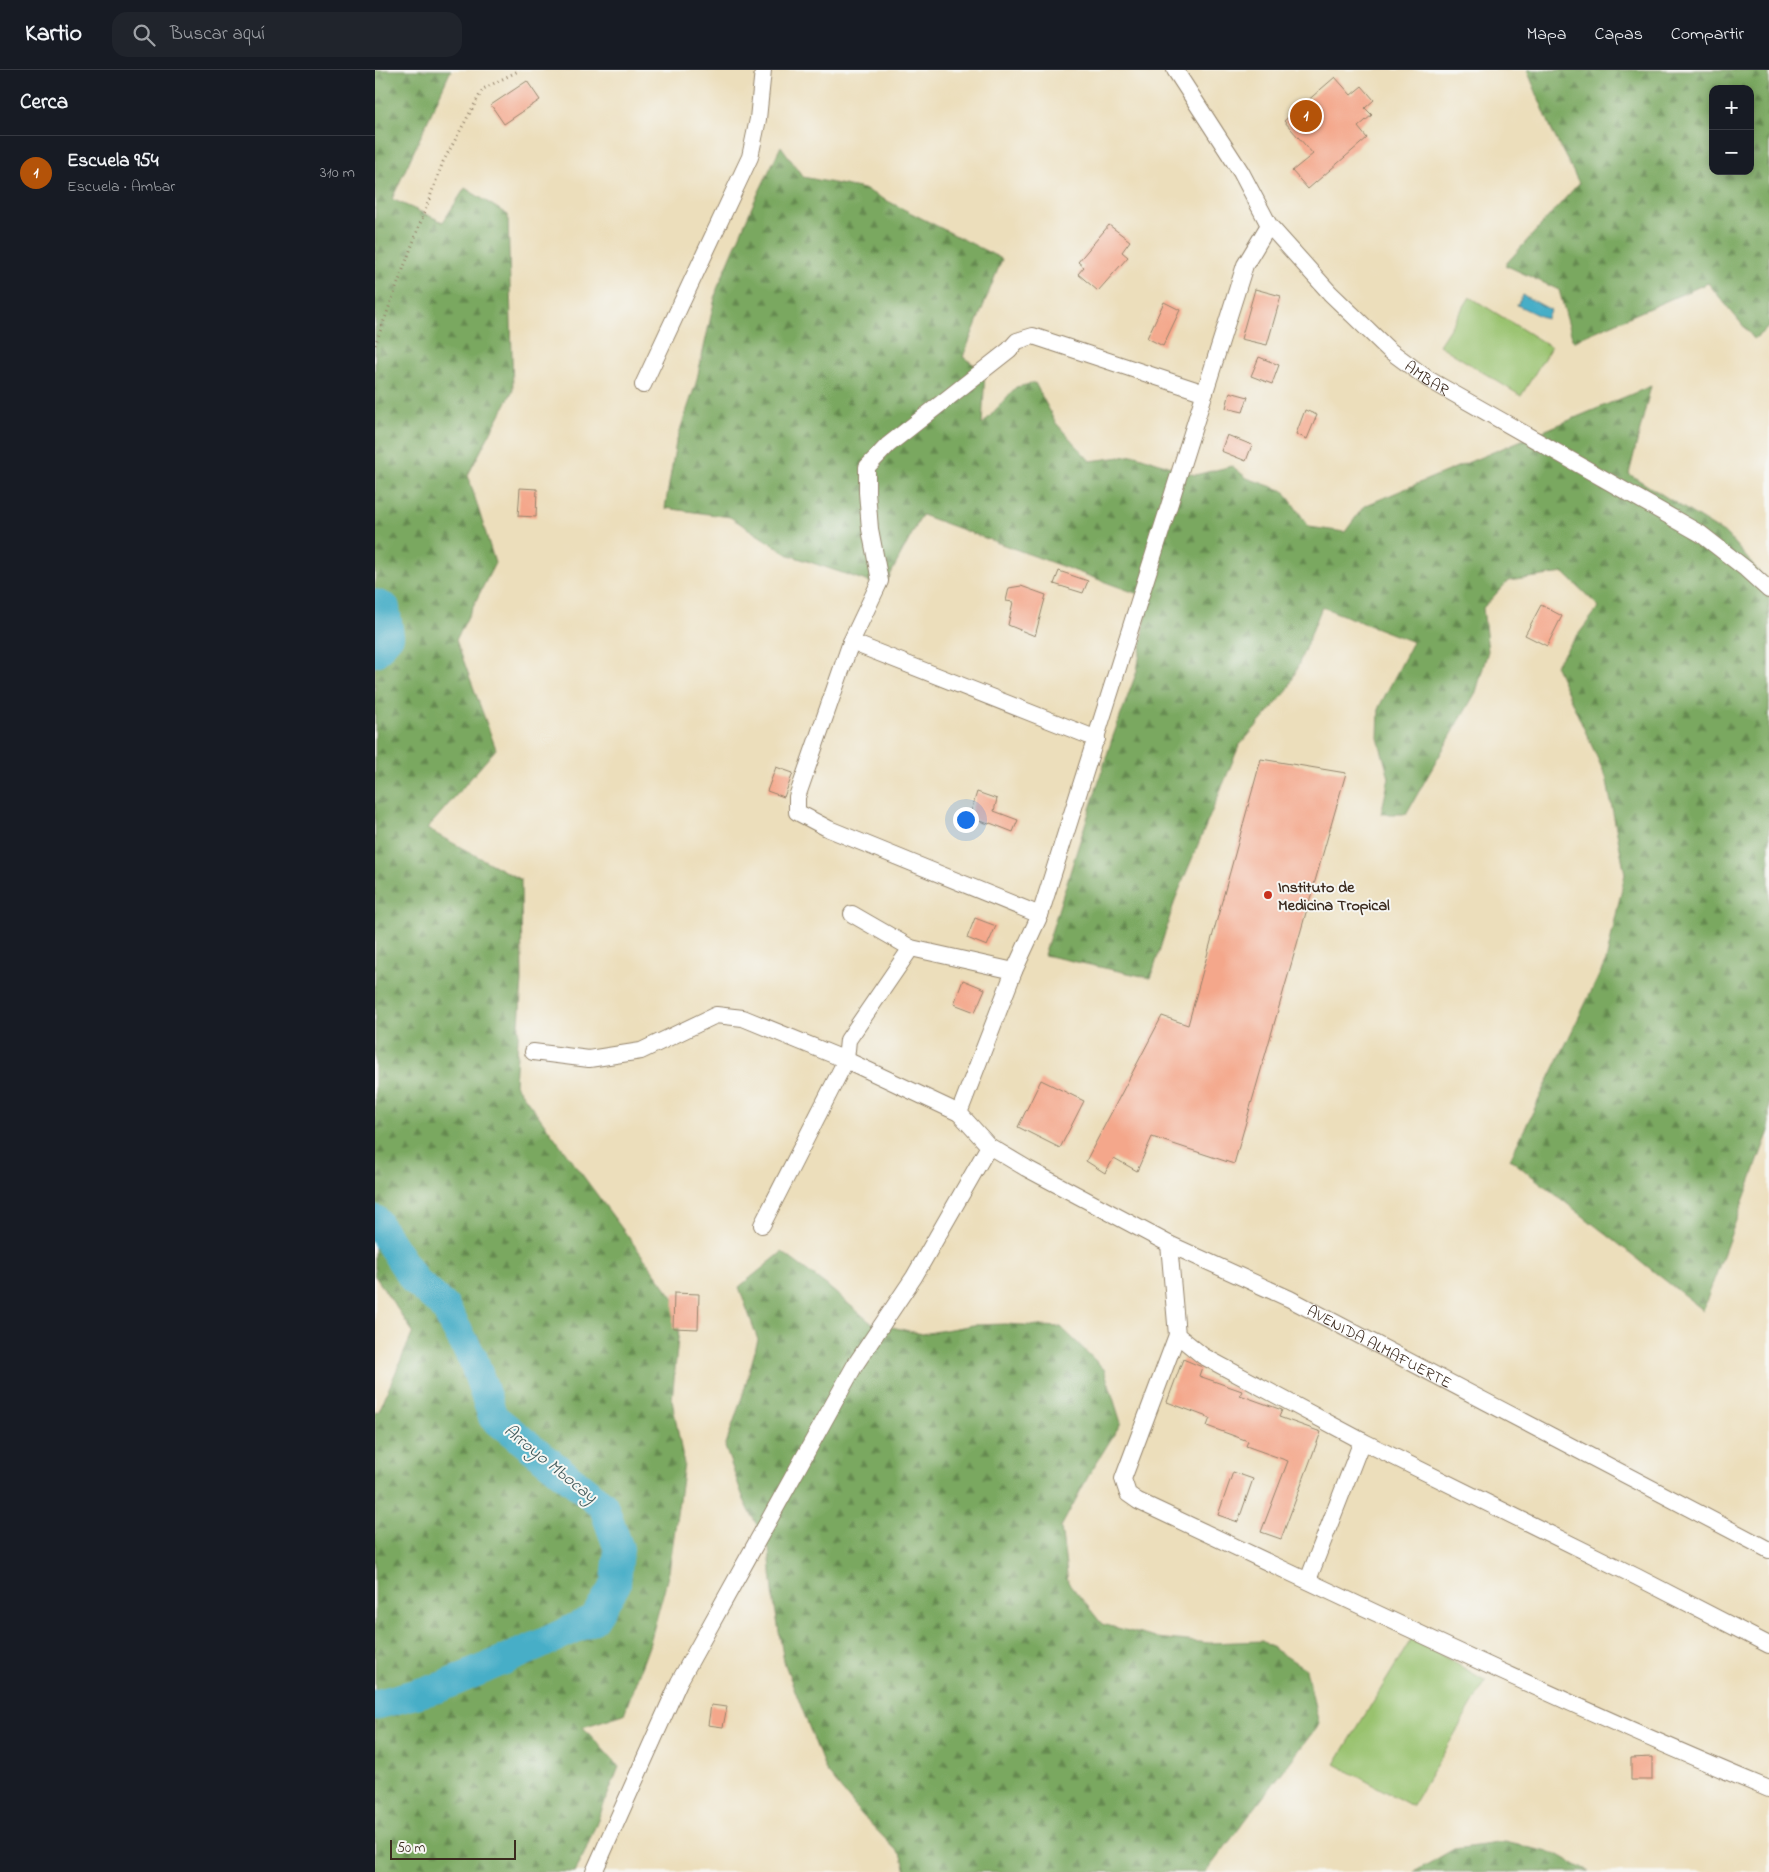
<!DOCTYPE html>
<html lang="es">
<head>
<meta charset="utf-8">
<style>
  body { margin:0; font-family:"Indie Flower",sans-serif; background:#20242c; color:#f1f3f6 }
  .controls { position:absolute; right:15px; top:15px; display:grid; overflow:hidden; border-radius:10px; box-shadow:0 2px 12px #0003 }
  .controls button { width:45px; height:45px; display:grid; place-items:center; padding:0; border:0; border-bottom:1px solid #363941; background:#171b24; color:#f1f3f6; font:25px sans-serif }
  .scale { position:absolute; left:15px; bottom:12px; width:126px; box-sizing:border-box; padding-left:5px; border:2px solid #3b2a1e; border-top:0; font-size:14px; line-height:18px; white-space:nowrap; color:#3b2a1e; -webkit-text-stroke:4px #f6f6f2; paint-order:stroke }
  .you { position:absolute; left:590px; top:749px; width:18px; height:18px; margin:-12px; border:4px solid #fff; border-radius:50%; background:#1a73e8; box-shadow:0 0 0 8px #1a73e833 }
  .badge { display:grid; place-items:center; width:32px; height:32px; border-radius:50%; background:#b45309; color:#fff; font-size:16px; font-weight:700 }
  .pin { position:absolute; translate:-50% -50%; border:2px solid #fff; box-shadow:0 1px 5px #0006 }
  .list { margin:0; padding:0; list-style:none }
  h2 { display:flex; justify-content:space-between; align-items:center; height:65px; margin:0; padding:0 20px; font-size:21px }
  h2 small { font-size:16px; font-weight:400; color:#9ea1a6 }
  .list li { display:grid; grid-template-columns:32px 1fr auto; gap:15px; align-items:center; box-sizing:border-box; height:75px; padding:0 20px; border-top:1px solid #363941 }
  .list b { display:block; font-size:19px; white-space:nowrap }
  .list p { margin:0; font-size:16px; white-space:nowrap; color:#9ea1a6 }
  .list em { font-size:16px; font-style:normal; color:#9ea1a6 }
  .icon { flex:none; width:28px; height:28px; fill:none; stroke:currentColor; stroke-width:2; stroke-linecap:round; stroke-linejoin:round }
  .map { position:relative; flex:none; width:1394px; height:1802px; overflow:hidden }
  header { display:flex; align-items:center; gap:30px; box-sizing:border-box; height:70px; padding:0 25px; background:#171b24; border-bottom:1px solid #363941 }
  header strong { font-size:24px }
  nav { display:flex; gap:28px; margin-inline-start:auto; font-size:18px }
  .search { width:350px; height:45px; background:#20242c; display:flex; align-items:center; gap:12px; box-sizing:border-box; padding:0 18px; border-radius:15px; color:#9ea1a6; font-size:19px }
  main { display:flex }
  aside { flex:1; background:#171b24 }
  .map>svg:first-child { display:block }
</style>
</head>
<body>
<header>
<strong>Kartio</strong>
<div class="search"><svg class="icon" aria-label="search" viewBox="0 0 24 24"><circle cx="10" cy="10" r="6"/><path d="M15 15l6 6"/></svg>Buscar aquí</div>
<nav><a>Mapa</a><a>Capas</a><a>Compartir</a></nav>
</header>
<main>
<aside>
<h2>Cerca<small></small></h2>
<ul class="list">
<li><span class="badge">1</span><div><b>Escuela 954</b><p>Escuela · Ambar</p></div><em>310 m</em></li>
</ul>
</aside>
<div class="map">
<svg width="1394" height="1802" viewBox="0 0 1394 1802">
  <defs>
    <pattern id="forest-firs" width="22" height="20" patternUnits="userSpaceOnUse" patternTransform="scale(1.25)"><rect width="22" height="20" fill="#7aa861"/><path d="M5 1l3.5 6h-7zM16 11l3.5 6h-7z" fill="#65894f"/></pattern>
  </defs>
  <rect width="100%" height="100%" fill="#f6f6f2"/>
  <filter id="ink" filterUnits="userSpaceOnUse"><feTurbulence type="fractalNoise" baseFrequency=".02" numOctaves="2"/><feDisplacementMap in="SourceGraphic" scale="10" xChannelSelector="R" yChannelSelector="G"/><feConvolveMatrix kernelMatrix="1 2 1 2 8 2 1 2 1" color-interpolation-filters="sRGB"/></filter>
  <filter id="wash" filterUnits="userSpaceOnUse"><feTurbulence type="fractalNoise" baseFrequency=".0096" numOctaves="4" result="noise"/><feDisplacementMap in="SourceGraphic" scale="20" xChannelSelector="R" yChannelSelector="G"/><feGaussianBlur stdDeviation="1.12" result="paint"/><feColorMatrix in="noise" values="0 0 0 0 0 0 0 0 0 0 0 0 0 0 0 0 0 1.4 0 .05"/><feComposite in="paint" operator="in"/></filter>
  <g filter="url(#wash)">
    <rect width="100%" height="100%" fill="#ecdebb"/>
    <g fill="#99c26e" stroke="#6a7646">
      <path d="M1095,227L1176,277L1146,326L1064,275Z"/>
      <path d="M1037,1568L1111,1611L1037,1736L960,1694Z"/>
    </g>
    <g fill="url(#forest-firs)" stroke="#5a6940" fill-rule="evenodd">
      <path d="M0,0H76L17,129L68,152L90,118L133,145L138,320L93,405L120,493L81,570L121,679L52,759L146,810L147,911L140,1014L306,1238L297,1330L309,1394L294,1502L274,1576L249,1644L208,1657L244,1697L209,1784L199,1802H0V1342L4,1341L38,1262L0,1206Z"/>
      <path d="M1152,0H1394V257L1379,269L1333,213L1198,271L1184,220L1130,195L1204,113L1178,63ZM1338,19H1375V101H1338Z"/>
      <path d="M406,76L428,107L489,119L627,189L588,287L610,302L607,355L641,317L660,313L681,353L715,391L761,385L820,405L857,396L872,408L909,421L934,457L970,462L989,436L1276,316L1254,404L1352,465L1394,513V1061L1328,1240L1135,1089L1231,891L1250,804L1231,707L1180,595L1224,537L1189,503L1133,511L1108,538L1113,581L1101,622L1031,744H1006L1014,708L1003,668L1004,637L1038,572L947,537L913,620L864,676L800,830L776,908L669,885L737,669L762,601L774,528L547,445L509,517L414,485L355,447L290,438L301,372L321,313L342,219L379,132Z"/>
      <path d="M407,1182L450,1214L495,1252L547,1264L598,1255L630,1254L686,1257L729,1299L746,1353L715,1403L686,1457L693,1512L727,1554L781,1568L834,1573L887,1571L931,1599L944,1654L831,1802H531L527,1786L487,1745L451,1701L409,1592L399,1532L394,1479L369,1430L350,1377L368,1324L383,1270L364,1217Z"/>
      <path d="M1130,1772L1182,1784L1214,1802H1039L1079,1779Z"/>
    </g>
    <path fill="#47aec7" stroke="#416c72" d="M1148,225L1176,240L1171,249L1142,235Z"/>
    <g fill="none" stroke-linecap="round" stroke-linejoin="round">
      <g stroke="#47aec7" stroke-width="30">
        <path d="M0,534L10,538L14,566L0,582"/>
        <path d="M0,1150L40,1211L69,1236L98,1289L118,1347L228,1435L244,1479L241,1514L219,1549L162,1576L66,1617L0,1635"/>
      </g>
    </g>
    <g id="blocks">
      <g fill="#f4a78b">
        <path d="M960,7L976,25L987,16L999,30L990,38L997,45L983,57L992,68L933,119L917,101L938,84L909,51Z"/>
        <path d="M152,11L165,30L129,54L116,35Z"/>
        <path d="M734,155L755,171L747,182L753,187L723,221L703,204L709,197L703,192Z"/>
        <path d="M880,219L906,226L892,275L866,269Z"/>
        <path d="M789,232L805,240L788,276L772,268Z"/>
        <path d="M884,287L904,295L897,314L876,306Z"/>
        <path d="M855,322L873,327L868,342L851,338Z"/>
        <path d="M930,340L942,345L932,369L921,364Z"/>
        <path d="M852,365L877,375L871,391L846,381Z"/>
        <path d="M145,418L162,419L161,447L143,446Z"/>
        <path d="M684,501L713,511L708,523L679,514Z"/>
        <path d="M646,516L671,525L660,566L633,555L638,532L631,531L634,518Z"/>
        <path d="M1166,535L1187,546L1172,576L1150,565Z"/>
        <path d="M886,689L971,703L859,1094L777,1067L762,1101L739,1088L730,1103L711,1091L787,946L813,955Z"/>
        <path d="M401,697L418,703L409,727L392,721Z"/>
        <path d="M602,722L622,729L619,741L643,750L638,762L615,753L614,754L594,748Z"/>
        <path d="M600,848L621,856L612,876L592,868Z"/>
        <path d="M588,910L610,919L600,942L579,934Z"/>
        <path d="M666,1010L709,1031L685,1078L643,1057Z"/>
        <path d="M299,1223L324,1224L323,1259L298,1258Z"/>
        <path d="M808,1289L827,1297L824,1306L867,1321L865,1325L907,1340L904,1347L946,1362L906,1469L886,1462L913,1391L871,1376L873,1371L832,1356L835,1348L792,1332Z"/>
        <path d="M858,1402L878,1409L863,1452L843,1445Z"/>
        <path d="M336,1635L352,1637L348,1657L333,1655Z"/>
        <path d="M1277,1687V1710H1256V1688Z"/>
      </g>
    </g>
  </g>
  <g filter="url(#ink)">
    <use href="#blocks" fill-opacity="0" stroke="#94846c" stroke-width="1"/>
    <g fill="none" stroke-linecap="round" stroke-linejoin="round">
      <g stroke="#94846c" stroke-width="18">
        <g id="minor">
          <path id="s1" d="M800,0L866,102L894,155L955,223L1014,280L1053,309L1326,464L1371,499L1394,520"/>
          <path id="s2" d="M894,155L870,195L665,845L639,901L584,1043L614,1076L651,1098L794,1174L915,1229L1394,1480"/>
          <path d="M268,315L375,87L383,49L388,0"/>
          <path d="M476,572L722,669"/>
          <path d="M477,844L536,878L639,901"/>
          <path d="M665,845L454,759L422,742V727L476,572L505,511L495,459L492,422V397L513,375L634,280L642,271L658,266L830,323"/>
          <path d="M158,982L214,989L266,981L341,945L368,948L471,990L584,1043"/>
          <path d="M387,1155L471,990L473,970L536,878"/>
          <path d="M794,1174L802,1265L828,1286L987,1371L1262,1507L1394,1575"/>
          <path d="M802,1265L748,1409L753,1424L763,1431C972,1529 1180,1630 1394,1719"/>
          <path d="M933,1510L987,1371"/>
          <path d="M219,1802L304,1612L480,1295L539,1207L614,1076"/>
        </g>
      </g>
      <path stroke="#94846c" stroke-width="3" stroke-dasharray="1 4" stroke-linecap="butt" d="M0,275L68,92L108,19L145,0"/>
      <use href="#minor" stroke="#fff" stroke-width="16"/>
    </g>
  </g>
  <circle fill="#c8321e" stroke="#f6f6f2" stroke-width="2" cx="893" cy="825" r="5"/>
  <g text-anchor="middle" stroke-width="4" stroke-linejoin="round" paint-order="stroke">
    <g font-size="16" fill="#3b2a1e" stroke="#f6f6f2">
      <text dy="6" stroke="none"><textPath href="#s1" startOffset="402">AMBAR</textPath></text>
      <text dy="6" stroke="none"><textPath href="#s2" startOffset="1426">AVENIDA ALMAFUERTE</textPath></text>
    </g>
    <g font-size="16" font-weight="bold" fill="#3b2a1e" stroke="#f6f6f2" text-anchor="start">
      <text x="903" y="822">Instituto de<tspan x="903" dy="18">Medicina Tropical</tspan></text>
    </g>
    <g font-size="18" font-style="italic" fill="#3f5859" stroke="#f6f6f2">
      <text transform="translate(176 1393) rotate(39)" y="6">Arroyo Mbocay</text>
    </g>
  </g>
</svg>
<div class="controls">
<button>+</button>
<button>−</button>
</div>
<div class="scale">50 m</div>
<div class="you"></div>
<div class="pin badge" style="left:931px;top:46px">1</div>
</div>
</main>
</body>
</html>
